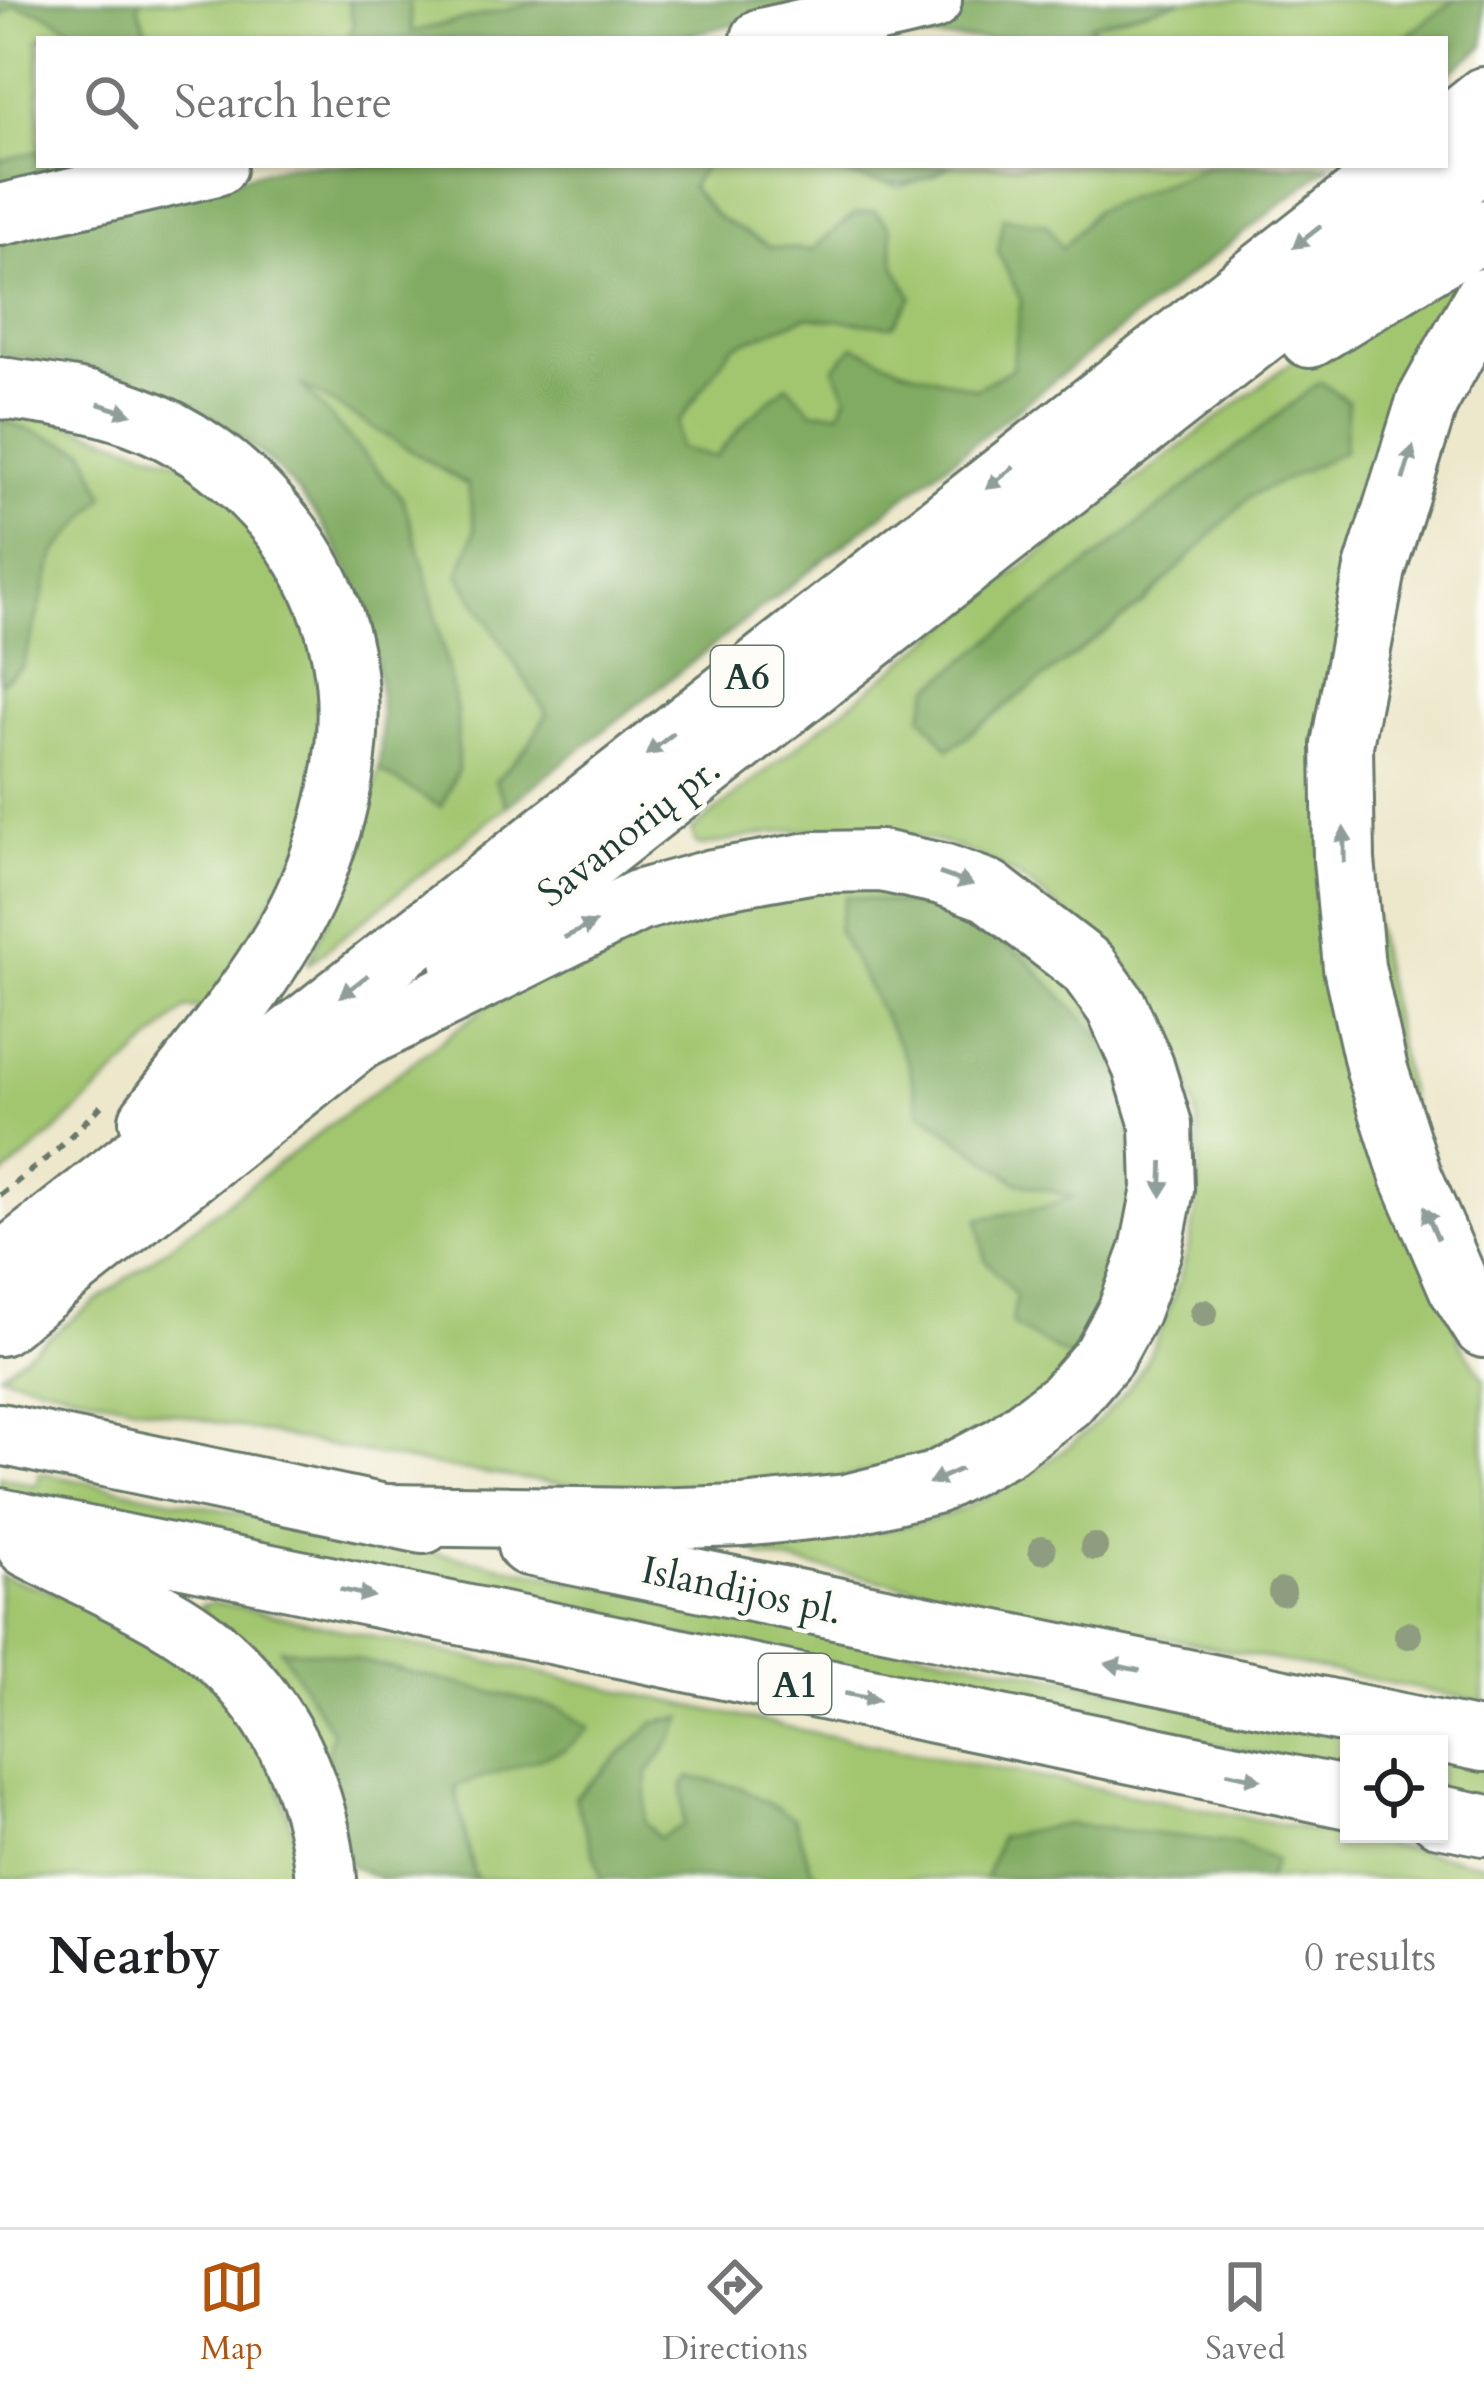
<!DOCTYPE html>
<html lang="en">
<head>
<meta charset="utf-8">
<style>
  body { margin:0; font-family:Cardo,serif; background:#f2f2f2; color:#202124 }
  .controls { position:absolute; right:36px; bottom:36px; display:grid; overflow:hidden; border-radius:0px; box-shadow:0 3px 9px #0004 }
  .controls button { width:108px; height:108px; display:grid; place-items:center; padding:0; border:0; border-bottom:3px solid #e0e0e0; background:#fff; color:#202124; font:60px sans-serif }
  .list { margin:0; padding:0; list-style:none }
  h2 { display:flex; justify-content:space-between; align-items:center; height:156px; margin:0; padding:0 48px; font-size:51px }
  h2 small { font-size:39px; font-weight:400; color:#757577 }
  .icon { flex:none; width:66px; height:66px; fill:none; stroke:currentColor; stroke-width:2; stroke-linecap:round; stroke-linejoin:round }
  .map { position:relative; flex:none; width:1484px; height:1879px; overflow:hidden }
  .search { position:absolute; background:#fff; box-shadow:0 3px 9px #0004; left:36px; right:36px; top:36px; height:132px; display:flex; align-items:center; gap:30px; box-sizing:border-box; padding:0 42px; border-radius:0px; color:#757577; font-size:45px }
  .sheet { height:348px; background:#fff }
  nav { display:flex; justify-content:space-around; align-items:center; box-sizing:border-box; height:168px; border-top:3px solid #e0e0e0; background:#fff; font-size:33px; color:#757577 }
  nav a { display:grid; justify-items:center; gap:6px }
  nav .on { color:#b45309 }
  .map>svg:first-child { display:block }
</style>
</head>
<body>
<div class="map">
<svg width="1484" height="1879" viewBox="0 0 1484 1879">
  <rect width="100%" height="100%" fill="#fdfcf7"/>
  <filter id="ink" filterUnits="userSpaceOnUse"><feTurbulence type="fractalNoise" baseFrequency=".00833" numOctaves="2"/><feDisplacementMap in="SourceGraphic" scale="24" xChannelSelector="R" yChannelSelector="G"/><feConvolveMatrix kernelMatrix="1 2 1 2 8 2 1 2 1" color-interpolation-filters="sRGB"/></filter>
  <filter id="wash" filterUnits="userSpaceOnUse"><feTurbulence type="fractalNoise" baseFrequency=".004" numOctaves="4" result="noise"/><feDisplacementMap in="SourceGraphic" scale="48" xChannelSelector="R" yChannelSelector="G"/><feGaussianBlur stdDeviation="2.7" result="paint"/><feColorMatrix in="noise" values="0 0 0 0 0 0 0 0 0 0 0 0 0 0 0 0 0 1.4 0 .05"/><feComposite in="paint" operator="in"/></filter>
  <g filter="url(#wash)">
    <rect width="100%" height="100%" fill="#ede7cb"/>
    <g fill="#a2c670" stroke="#608252" stroke-width="3" fill-rule="evenodd">
      <path d="M141,0H348L354,25L347,39H149L138,6Z"/>
      <path d="M409,0H549L411,32Z"/>
      <path d="M1183,0H1455L1402,39H1103L1088,26Z"/>
      <path d="M14,6L41,12L93,39H39V151L0,161V17Z"/>
      <path d="M704,165L807,166L901,187L936,175L950,165H1211L1097,210L1062,250L998,252L1021,300L1013,368L976,389L901,368L854,346L847,396L840,412L748,419L715,457L678,448V423L733,346L806,317L893,326L911,297L895,266L890,227L854,214L812,250L771,247L716,216L691,187Z"/>
      <path d="M1484,239V268L1462,292L1329,703L1459,1341L1484,1379V1702L761,1556L750,1545C815,1539 904,1534 964,1508C1031,1478 1100,1433 1141,1370C1155,1347 1165,1320 1174,1295C1216,1177 1210,1072 1129,971C1116,955 1097,941 1082,928C1038,889 1010,865 953,846C912,832 843,828 800,830C767,831 733,841 701,846L695,843L692,830L1016,572L1315,344ZM1320,382L1348,401L1343,451L1249,497L1143,603L949,749L922,716L930,688Z"/>
      <path d="M298,381L468,486L475,531L459,575L547,714L528,746L496,781L507,806L307,965L359,849L379,770L441,807L458,770L457,712L426,573L403,500Z"/>
      <path d="M0,402L216,473L333,656L324,805L211,1009L186,1008L48,1138L0,1178V683L23,666L55,553L105,496L85,450L0,420Z"/>
      <path d="M803,881L946,895L1079,990L1113,1050L1084,1021L875,997L908,1062L920,1111L963,1140L1076,1197L1043,1207L985,1259L1077,1362C1062,1379 1046,1403 1027,1415C1012,1424 993,1430 976,1437C755,1534 487,1479 258,1431C172,1413 85,1397 0,1374L489,1005L580,945Z"/>
      <path d="M40,1473L1387,1744H1349V1772L1,1498L0,1476L36,1486Z"/>
      <path d="M0,1576L87,1602L179,1651L236,1707L273,1762L306,1879H0Z"/>
      <path d="M214,1602L820,1734L1484,1864V1879H1268L1275,1860L1000,1837L985,1879H819L810,1866L794,1818L683,1785L684,1825L659,1839L644,1822L647,1774L673,1738L654,1723L575,1797L602,1879H478L473,1872L455,1785L565,1750L589,1728L561,1709L329,1653L282,1649L332,1732L324,1775L200,1606Z"/>
      <path d="M1439,1755L1484,1764V1800L1439,1791Z"/>
    </g>
    <g fill="#81ab62" stroke="#50744b" stroke-width="3">
      <path d="M0,0H141L138,7L149,39H93L41,12L15,6L0,17Z"/>
      <path d="M348,0H409L412,32L549,0H837L671,39H347L353,25Z"/>
      <path d="M1003,0H1183L1089,25L1103,39H834Z"/>
      <path d="M1455,0H1484V46L1445,76V39H1402Z"/>
      <path d="M39,151V165H133L0,196V161Z"/>
      <path d="M290,165H705L691,187L716,216L771,247L812,250L854,214L875,211L890,227L895,266L912,297L893,326L806,317L733,346L678,423L679,448L715,457L748,419L787,385L813,412H840L847,396L834,368L854,346L901,368L976,389L1012,369L1021,300L998,252L1003,217L1047,224L1062,249L1096,210L1211,165H1331L507,806L495,781L528,746L547,714L459,575L475,531L468,485L301,384L403,499L426,573L457,712L458,770L441,807L379,770C398,582 291,425 109,373C75,363 36,361 0,356V232Z"/>
      <path d="M800,165H950C897,202 856,172 800,165Z"/>
      <path d="M1320,382L1348,402L1344,451L1249,497L1143,603L949,749L922,716L930,688Z"/>
      <path d="M1,420L85,450L105,496L55,553L23,666L0,683Z"/>
      <path d="M846,896L958,912L1027,960L1113,1050L1128,1093L1139,1225L1077,1362L1012,1325L1016,1296L985,1259L978,1219L1043,1207L1073,1197L1017,1182L920,1111L908,1062L837,929Z"/>
      <path d="M281,1649L329,1653L561,1709L590,1728L565,1750L455,1786L473,1872L478,1879H382L350,1866L324,1775L332,1732Z"/>
      <path d="M683,1717L673,1738L647,1774L645,1822L659,1838L684,1825L683,1785L690,1777L739,1787L794,1818L810,1866L819,1879H602L575,1798L654,1723Z"/>
      <path d="M1067,1824L1237,1843L1275,1860L1268,1879H985L1000,1837Z"/>
    </g>
  </g>
  <g filter="url(#ink)">
    <g fill="none" stroke-linecap="round" stroke-linejoin="round">
      <g stroke="#677869" stroke-width="66">
        <g id="highway">
          <path d="M762,39L931,0"/>
          <path d="M1445,129L1484,98"/>
          <path d="M0,215L216,165"/>
          <path d="M1484,299L1427,402L1375,569L1342,745L1344,860L1354,967L1377,1070L1411,1176L1459,1287L1484,1327"/>
          <path d="M1310,337L1484,230"/>
          <path d="M0,388C46,394 90,399 133,415C184,433 230,467 266,507C369,618 364,755 309,888C277,964 201,1054 150,1120"/>
          <path d="M461,960L1484,159"/>
          <path d="M362,1038L638,901L713,880L815,862L881,861L942,874L989,891L1088,967L1116,1006L1143,1066L1161,1125L1163,1189L1151,1250L1128,1312L1104,1356L1066,1400L1005,1446L935,1483L846,1505L742,1516L650,1519L385,1515"/>
          <path d="M0,1265L1399,165"/>
          <path d="M0,1325L390,1015"/>
          <path d="M0,1434L423,1523"/>
          <path d="M0,1519L1349,1798"/>
          <path d="M528,1545L1484,1741"/>
          <path d="M27,1546C76,1572 129,1594 176,1623C267,1679 317,1776 326,1879"/>
          <path d="M1439,1816L1484,1825"/>
        </g>
      </g>
      <path stroke="#677869" stroke-width="6" stroke-dasharray="9 9" stroke-linecap="butt" d="M0,1195L57,1150L106,1101"/>
      <use href="#highway" stroke="#fff" stroke-width="60"/>
    </g>
    <g fill="#8e9c80">
      <circle cx="1204" cy="1313" r="14"/>
      <circle cx="1094" cy="1547" r="14"/>
      <circle cx="1042" cy="1550" r="14"/>
      <circle cx="1282" cy="1592" r="14"/>
      <circle cx="1408" cy="1635" r="14"/>
    </g>
    <defs><path id="oneway-solid" d="M-6-.8H1V-3.2L6.5 0L1 3.2V.8H-6Z" transform="scale(3)"/></defs>
    <g fill="#8f9e9a">
      <use href="#oneway-solid" transform="translate(1307 237) rotate(142)"/>
      <use href="#oneway-solid" transform="translate(115 409) rotate(17)"/>
      <use href="#oneway-solid" transform="translate(1408 463) rotate(-73)"/>
      <use href="#oneway-solid" transform="translate(1000 478) rotate(142)"/>
      <use href="#oneway-solid" transform="translate(660 744) rotate(142)"/>
      <use href="#oneway-solid" transform="translate(1344 845) rotate(-91)"/>
      <use href="#oneway-solid" transform="translate(956 879) rotate(19)"/>
      <use href="#oneway-solid" transform="translate(580 930) rotate(-26)"/>
      <use href="#oneway-solid" transform="translate(354 986) rotate(142)"/>
      <use href="#oneway-solid" transform="translate(1162 1179) rotate(92)"/>
      <use href="#oneway-solid" transform="translate(1431 1223) rotate(-113)"/>
      <use href="#oneway-solid" transform="translate(945 1476) rotate(156)"/>
      <use href="#oneway-solid" transform="translate(357 1593) rotate(12)"/>
      <use href="#oneway-solid" transform="translate(1123 1667) rotate(-168)"/>
      <use href="#oneway-solid" transform="translate(862 1697) rotate(12)"/>
      <use href="#oneway-solid" transform="translate(1244 1776) rotate(12)"/>
    </g>
  </g>
  <g text-anchor="middle" stroke-width="9" stroke-linejoin="round" paint-order="stroke">
    <g fill="#fdfcf7" stroke="#62766e" stroke-width="3">
      <rect x="711" y="646" width="72" height="60" rx="9"/>
      <rect x="759" y="1654" width="72" height="60" rx="9"/>
    </g>
    <g font-size="36" font-weight="bold" fill="#1f3d34">
      <text x="747" y="689">A6</text>
      <text x="795" y="1697">A1</text>
    </g>
    <g font-size="39" fill="#1f3d34" stroke="#fdfcf7">
      <text transform="translate(628 830) rotate(-38)" y="14">Savanorių pr.</text>
      <text transform="translate(742 1589) rotate(12)" y="14">Islandijos pl.</text>
    </g>
  </g>
</svg>
<div class="controls">
<button><svg class="icon" aria-label="locate" viewBox="0 0 24 24"><circle cx="12" cy="12" r="6"/><path d="M12 2v4M12 18v4M2 12h4M18 12h4"/></svg></button>
</div>
<div class="search"><svg class="icon" aria-label="search" viewBox="0 0 24 24"><circle cx="10" cy="10" r="6"/><path d="M15 15l6 6"/></svg>Search here</div>
</div>
<section class="sheet">
<h2>Nearby<small>0 results</small></h2>
<ul class="list">
</ul>
</section>
<nav>
<a class="on"><svg class="icon" aria-label="map" viewBox="0 0 24 24"><path d="M3 6l6-2 6 2 6-2v14l-6 2-6-2-6 2zM9 4v14M15 6v14"/></svg>Map</a>
<a><svg class="icon" aria-label="directions" viewBox="0 0 24 24"><path d="M12 3l9 9-9 9-9-9zM9 14v-3h6M13 9l2 2-2 2"/></svg>Directions</a>
<a><svg class="icon" aria-label="saved" viewBox="0 0 24 24"><path d="M7 4h10v16l-5-4-5 4z"/></svg>Saved</a>
</nav>
</body>
</html>
